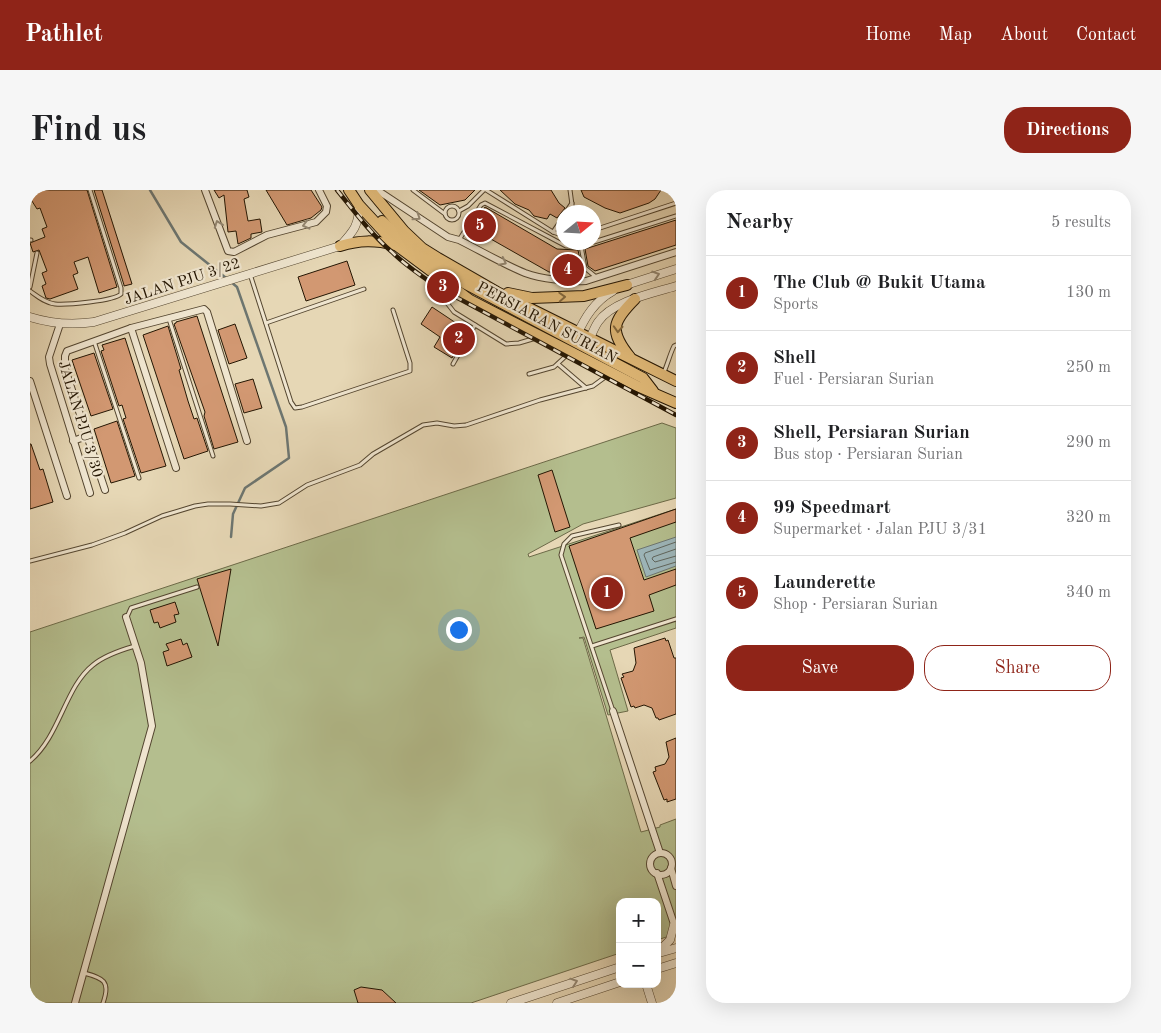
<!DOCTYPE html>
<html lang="en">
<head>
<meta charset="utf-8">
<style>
  body { margin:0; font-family:"Old Standard TT",serif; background:#f6f6f6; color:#202124 }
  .controls { position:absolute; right:15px; bottom:15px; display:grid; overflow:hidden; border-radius:10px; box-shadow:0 5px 20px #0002 }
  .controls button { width:45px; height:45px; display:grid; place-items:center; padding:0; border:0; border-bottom:1px solid #e0e0e0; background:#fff; color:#202124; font:25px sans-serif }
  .compass { position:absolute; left:526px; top:15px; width:45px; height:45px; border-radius:50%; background:#fff; box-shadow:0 5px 20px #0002; rotate:72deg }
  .you { position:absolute; left:428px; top:439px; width:18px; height:18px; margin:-12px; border:4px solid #fff; border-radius:50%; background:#1a73e8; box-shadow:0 0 0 8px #1a73e833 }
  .badge { display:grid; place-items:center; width:32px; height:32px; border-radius:50%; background:#8f2418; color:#fff; font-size:16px; font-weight:700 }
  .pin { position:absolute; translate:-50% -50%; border:2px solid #fff; box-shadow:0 1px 5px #0006 }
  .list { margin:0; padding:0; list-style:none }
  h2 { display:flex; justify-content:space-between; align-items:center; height:65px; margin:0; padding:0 20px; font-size:21px }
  h2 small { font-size:16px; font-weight:400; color:#757577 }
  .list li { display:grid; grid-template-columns:32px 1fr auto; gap:15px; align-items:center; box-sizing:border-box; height:75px; padding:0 20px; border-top:1px solid #e0e0e0 }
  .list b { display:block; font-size:19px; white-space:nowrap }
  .list p { margin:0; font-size:16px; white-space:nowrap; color:#757577 }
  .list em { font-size:16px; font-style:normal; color:#757577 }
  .actions { display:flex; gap:10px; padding:15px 20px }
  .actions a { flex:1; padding:11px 0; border:1px solid #8f2418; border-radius:20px; text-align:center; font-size:18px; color:#8f2418 }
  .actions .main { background:#8f2418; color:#fff }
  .map { position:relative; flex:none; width:646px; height:813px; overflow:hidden; border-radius:20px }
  header { display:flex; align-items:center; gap:30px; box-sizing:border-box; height:70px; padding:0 25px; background:#8f2418; color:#fff }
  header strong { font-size:24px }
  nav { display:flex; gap:28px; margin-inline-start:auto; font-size:18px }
  .intro { display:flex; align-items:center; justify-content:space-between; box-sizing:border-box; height:120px; padding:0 30px }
  h1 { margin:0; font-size:35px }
  .button { padding:12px 22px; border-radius:20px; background:#8f2418; color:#fff; font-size:18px; font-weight:700 }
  main { display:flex; gap:30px; padding:0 30px }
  aside { flex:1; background:#fff; border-radius:20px; box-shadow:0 5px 20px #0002 }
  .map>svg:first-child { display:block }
</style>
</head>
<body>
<header>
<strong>Pathlet</strong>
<nav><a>Home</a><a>Map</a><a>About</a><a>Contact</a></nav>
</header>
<div class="intro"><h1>Find us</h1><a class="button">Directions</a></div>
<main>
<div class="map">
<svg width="646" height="813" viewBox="0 0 646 813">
  <rect width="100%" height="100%" fill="#e6d7b5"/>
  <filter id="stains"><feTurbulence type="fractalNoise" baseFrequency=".004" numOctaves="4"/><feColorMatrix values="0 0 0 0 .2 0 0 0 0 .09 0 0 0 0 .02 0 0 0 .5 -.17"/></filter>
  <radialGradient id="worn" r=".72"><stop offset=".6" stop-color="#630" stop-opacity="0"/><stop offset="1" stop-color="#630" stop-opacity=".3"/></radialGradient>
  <path fill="#b4be8e" stroke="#6c6a48" d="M632,233L646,238V308L553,334L498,364L499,367L646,319V438L580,460L598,521L578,525L554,447L549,448H553L611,642L630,637V635L646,629V744L627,750V712H590V763L441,813H0V442Z"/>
  <path fill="#9db6ba" stroke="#6d7671" d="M646,347V376L616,387L607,360Z"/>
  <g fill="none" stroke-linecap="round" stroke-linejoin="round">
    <g stroke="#60665e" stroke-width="1">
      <path d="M646,352L615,363L614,365L620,380L646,372"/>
      <path d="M646,359L623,367L622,369L625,372L646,366"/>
    </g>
    <g stroke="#6d7671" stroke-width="2.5">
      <path d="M120,0L151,52L196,88"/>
      <path d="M201,92L207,97L256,237L259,268L215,298L203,324L201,347"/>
    </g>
  </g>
  <g fill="#d29872" stroke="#241603">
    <path d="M0,0H57L87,97L69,103L58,67L44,72L48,83L43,85L48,99L20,109L16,108L12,96L16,94L12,83L17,81L9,60L3,62L0,53L15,47L12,39L17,37L10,18L7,19L0,8Z"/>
    <path d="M64,0H72L102,94L94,96V95Z"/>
    <path d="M184,0H217L219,7L214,9L218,31L230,29L232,42L221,44V48L208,54L206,41L198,42L194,5L189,8Z"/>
    <path d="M236,0H281L292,17L291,20L281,28L257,35Z"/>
    <path d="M389,0H445L435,10L410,15Z"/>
    <path d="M470,0H521L529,13L535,18L527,28L520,24L517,29L504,26L499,20L485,14Z"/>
    <path d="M551,0H631L625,9L619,13L590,23L575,18L554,7Z"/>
    <path d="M455,17L527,59L548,60L551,75L549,74V84L519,82L445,40L444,33Z"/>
    <path d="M646,30V55L565,81L558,76L555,59Z"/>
    <path d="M317,71L325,95L276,111L268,87Z"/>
    <path d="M402,117L438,141L422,168L404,157L410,147L391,134Z"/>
    <path d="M167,126L208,252L184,259L174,226L175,222L144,134L146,133V132Z"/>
    <path d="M205,134L217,168L199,174L188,140Z"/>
    <path d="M138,136L151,179L149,180L158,211L164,229L167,228L178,261L154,269L113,145Z"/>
    <path d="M95,148L136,276L111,283L93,229L96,228L92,215L89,216L71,161L74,160L72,155Z"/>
    <path d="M64,163L83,219L61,226L42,170Z"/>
    <path d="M223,189L232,218L214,223L205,194Z"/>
    <path d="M87,231L105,286L81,293L64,239Z"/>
    <path d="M0,254H1L10,280L13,279L23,312L0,319Z"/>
    <path d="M522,280L540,337L525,342L508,285Z"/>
    <path d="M646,319V332L600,348L614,390L646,379V395L619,405L624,421L566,439L539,356Z"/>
    <path d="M201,379L188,456L167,389Z"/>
    <path d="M145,412L149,424L144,425L146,432L130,438L128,432L124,433L120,420Z"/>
    <path d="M635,448L636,451L638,450L644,468H646V524L629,530L628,528H626L622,518L614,515L605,518L604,516L601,517L591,488L594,487L592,484L603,481L606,473L604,458Z"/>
    <path d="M151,449L153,455L157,453L162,467L137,476L133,462L139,460L136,454Z"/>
    <path d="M646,548V609L637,612V609L634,610L623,582L626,581L625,577L635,574L639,567L636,552Z"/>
    <path d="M331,797L352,800L366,813H328L324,800Z"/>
  </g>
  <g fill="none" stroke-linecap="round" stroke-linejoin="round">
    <g stroke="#544630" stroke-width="5">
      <g id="service">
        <path d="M383,0L415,24"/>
        <path d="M456,0L523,42L534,46"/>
        <path d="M540,0L543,22"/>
        <circle cx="422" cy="23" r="7"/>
        <path d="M429,21L438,16L454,0"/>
        <path d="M536,22L542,13"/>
        <path d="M564,40L646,13"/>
        <path d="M523,42L534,26"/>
        <path d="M0,50H1"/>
        <path d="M429,50L451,15L455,13L536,56H551L562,52"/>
        <path d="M564,52L646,26"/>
        <path d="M551,56L555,78L566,87"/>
        <path d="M220,84L261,212L265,218L272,217L380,181V173L363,120"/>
        <path d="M415,95L417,113L424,122L476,154L489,153L506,148"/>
        <path d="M0,97L7,63"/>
        <path d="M0,101C7,106 15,113 25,114C36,115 84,111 91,104V98L60,0"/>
        <path d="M139,129L183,266"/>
        <path d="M236,133L334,99"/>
        <path d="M64,151L109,288"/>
        <path d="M423,174L445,135"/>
        <path d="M528,174L556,198"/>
        <path d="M634,182C638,173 640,164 644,156L646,155"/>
        <path d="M499,184L524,177L538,164"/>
        <path d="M0,371L62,355L95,343L132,326L165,316L178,314H200L231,316L249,313L277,295L330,275L343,264L393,235L407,233L424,236L436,235L510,210L563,196L578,185"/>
        <path d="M97,427L101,418L167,397"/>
        <path d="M562,456L646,429"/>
        <path d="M583,521L531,365L534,354L542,346L589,335"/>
        <path d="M0,571C30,546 35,497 63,475C75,465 91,460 105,456"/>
        <path d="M54,783C73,788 81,791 73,813"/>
      </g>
    </g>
    <g stroke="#544630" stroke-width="8">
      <g id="minor">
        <path d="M175,0L198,61L204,62L237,45L286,32L296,22L297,16L289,0"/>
        <path d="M347,0L418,47L429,50C451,61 473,74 495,83C511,89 539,92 556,91L646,62"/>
        <path d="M30,134L19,167L20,174L60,303"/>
        <path d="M101,138L146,278"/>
        <path d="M0,191L37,306"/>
        <path d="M43,251L57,246"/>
        <path d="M75,300L35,179V166L37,161L101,138L174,119L177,122L217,251"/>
        <path d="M583,521L630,663"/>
        <circle cx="631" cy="674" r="11"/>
        <path d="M641,678L646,696"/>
        <path d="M627,683L646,740"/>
        <path d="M45,813L122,536L111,473L96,427"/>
      </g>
    </g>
    <g stroke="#544630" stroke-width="9">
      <g id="tertiary">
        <path d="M593,96L646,79"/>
        <path d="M0,127C22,134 42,135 64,132L310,56C324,41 329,35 329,15"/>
        <path d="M547,145C555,127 565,111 583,101"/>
        <path d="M558,153C561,146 564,138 568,132C582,111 623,103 646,96"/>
        <path d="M627,763L640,750L644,735"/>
        <path d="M629,763L646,758"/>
        <path d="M627,779L646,773"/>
        <path d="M616,794L622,813"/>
        <path d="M481,813L590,777"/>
        <path d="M527,813L590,792"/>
      </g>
    </g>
    <g stroke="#241603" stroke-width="12">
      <g id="primary">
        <path d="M319,0L329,15L366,55L440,110L607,196L646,213"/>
        <path d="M340,0L374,41L392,58L408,68L467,102L646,191"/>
        <path d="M352,31L389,64L419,85L613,188L623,201"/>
        <path d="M310,56C330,50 345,50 365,55"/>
        <path d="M478,103L502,108L554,106L597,95"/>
        <path d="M600,167C579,141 582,132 605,109"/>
      </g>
    </g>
    <use href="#service" stroke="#efe5cf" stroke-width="3"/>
    <use href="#minor" stroke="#efe5cf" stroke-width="6"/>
    <use href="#tertiary" stroke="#efe5cf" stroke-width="8"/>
    <use href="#primary" stroke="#e3bc7a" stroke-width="10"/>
    <g stroke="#241603" stroke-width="4.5">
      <path id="rail" d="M307,0C324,21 341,44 362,62C376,76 393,87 409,98L646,225"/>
    </g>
    <use href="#rail" stroke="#efe5cf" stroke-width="2.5" stroke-dasharray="8" stroke-linecap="butt"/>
  </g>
  <defs><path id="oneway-chevron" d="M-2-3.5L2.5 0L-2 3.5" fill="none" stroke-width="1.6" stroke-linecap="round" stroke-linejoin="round" transform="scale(1.25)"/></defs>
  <g stroke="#948873">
    <use href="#oneway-chevron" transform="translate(387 27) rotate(33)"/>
    <use href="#oneway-chevron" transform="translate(188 34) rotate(-110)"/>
    <use href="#oneway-chevron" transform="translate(276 35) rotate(166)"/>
    <use href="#oneway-chevron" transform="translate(473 72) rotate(27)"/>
    <use href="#oneway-chevron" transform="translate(626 85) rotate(-18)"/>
    <use href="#oneway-chevron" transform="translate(544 792) rotate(-19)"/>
  </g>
  <g stroke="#84693e">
    <use href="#oneway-chevron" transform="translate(532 107) rotate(-3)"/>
    <use href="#oneway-chevron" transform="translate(588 139) rotate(93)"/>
  </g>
  <g text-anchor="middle" stroke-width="4.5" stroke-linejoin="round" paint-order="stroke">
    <g font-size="15" fill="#241603" stroke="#efe5cf">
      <text transform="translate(152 91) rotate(-18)" y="5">JALAN PJU 3/22</text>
      <text transform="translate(517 132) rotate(28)" y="5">PERSIARAN SURIAN</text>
      <text transform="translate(51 229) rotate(73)" y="5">JALAN PJU 3/30</text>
    </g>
  </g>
  <rect width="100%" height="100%" filter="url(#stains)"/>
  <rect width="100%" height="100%" fill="url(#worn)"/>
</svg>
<div class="controls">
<button>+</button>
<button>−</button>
</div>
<svg class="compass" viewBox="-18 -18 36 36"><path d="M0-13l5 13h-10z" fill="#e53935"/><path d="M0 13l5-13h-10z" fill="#757577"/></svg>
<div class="you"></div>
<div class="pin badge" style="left:577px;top:403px">1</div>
<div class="pin badge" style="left:429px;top:149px">2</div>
<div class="pin badge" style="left:413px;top:97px">3</div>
<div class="pin badge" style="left:538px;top:80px">4</div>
<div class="pin badge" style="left:450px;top:36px">5</div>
</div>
<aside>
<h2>Nearby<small>5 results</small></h2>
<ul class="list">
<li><span class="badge">1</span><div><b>The Club @ Bukit Utama</b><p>Sports</p></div><em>130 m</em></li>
<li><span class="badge">2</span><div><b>Shell</b><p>Fuel · Persiaran Surian</p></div><em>250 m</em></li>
<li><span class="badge">3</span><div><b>Shell, Persiaran Surian</b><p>Bus stop · Persiaran Surian</p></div><em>290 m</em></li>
<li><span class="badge">4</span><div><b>99 Speedmart</b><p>Supermarket · Jalan PJU 3/31</p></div><em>320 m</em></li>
<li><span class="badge">5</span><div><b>Launderette</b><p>Shop · Persiaran Surian</p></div><em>340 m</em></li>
</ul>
<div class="actions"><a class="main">Save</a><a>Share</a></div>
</aside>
</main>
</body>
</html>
